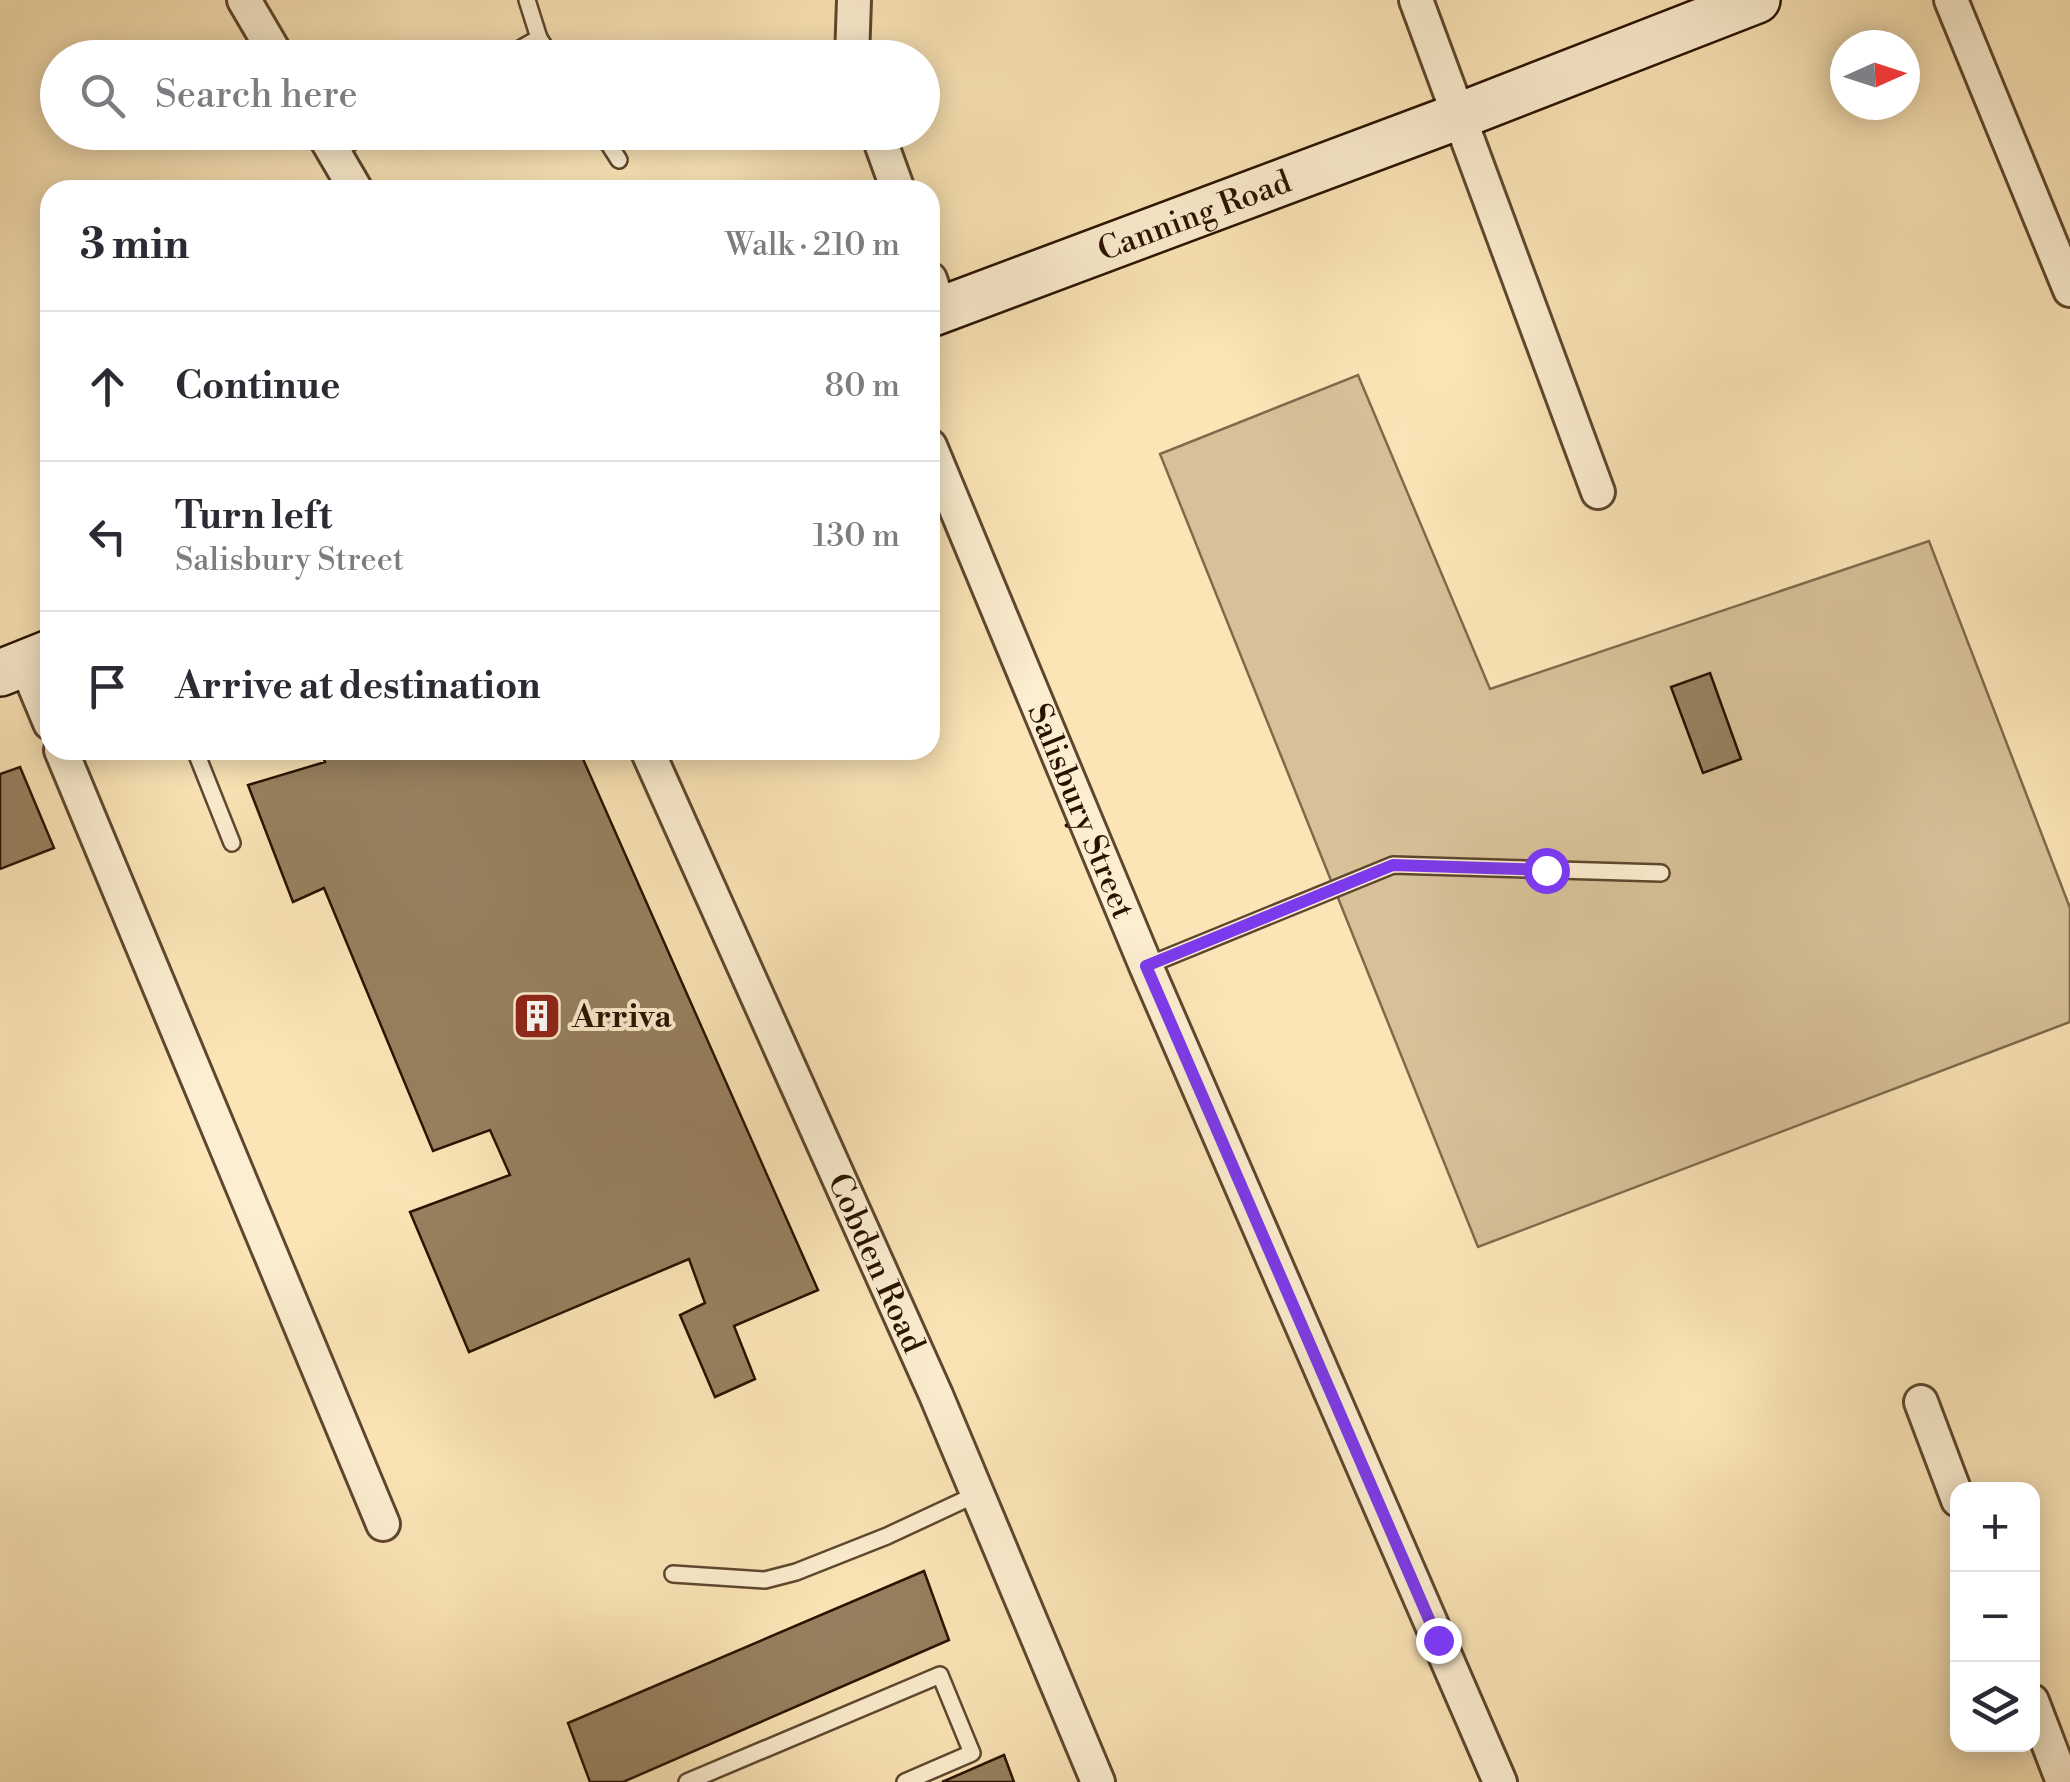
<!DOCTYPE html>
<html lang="en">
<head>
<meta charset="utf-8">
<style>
  body { margin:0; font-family:"Libre Bodoni",serif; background:#f2f2f3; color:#2b2b33 }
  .controls { position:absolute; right:30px; bottom:30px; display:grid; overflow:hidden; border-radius:20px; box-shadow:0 5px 25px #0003 }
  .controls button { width:90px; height:90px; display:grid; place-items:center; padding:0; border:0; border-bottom:2px solid #e1e1e2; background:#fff; color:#2b2b33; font:50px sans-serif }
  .compass { position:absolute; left:1830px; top:30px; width:90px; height:90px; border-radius:50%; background:#fff; box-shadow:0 5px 25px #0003; rotate:87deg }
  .stop { position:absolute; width:30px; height:30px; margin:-22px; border:8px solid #7c3aed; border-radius:50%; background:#fff }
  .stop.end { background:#7c3aed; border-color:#fff; box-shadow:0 2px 10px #0008 }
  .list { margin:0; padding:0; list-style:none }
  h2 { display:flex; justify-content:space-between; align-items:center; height:130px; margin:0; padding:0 40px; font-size:42px }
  h2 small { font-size:32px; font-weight:400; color:#7c7c81 }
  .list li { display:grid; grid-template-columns:65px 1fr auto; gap:30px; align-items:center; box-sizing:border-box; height:150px; padding:0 40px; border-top:2px solid #e1e1e2 }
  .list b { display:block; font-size:38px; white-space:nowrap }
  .list p { margin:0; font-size:32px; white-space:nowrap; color:#7c7c81 }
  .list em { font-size:32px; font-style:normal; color:#7c7c81 }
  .icon { flex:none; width:55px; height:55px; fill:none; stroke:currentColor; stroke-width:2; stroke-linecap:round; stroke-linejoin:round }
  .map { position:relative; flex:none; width:2070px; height:1782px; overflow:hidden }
  .search { position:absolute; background:#fff; box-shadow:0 5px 25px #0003; left:40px; top:40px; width:900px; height:110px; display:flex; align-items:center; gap:25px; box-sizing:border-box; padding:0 35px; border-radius:55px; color:#7c7c81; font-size:38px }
  .panel { position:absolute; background:#fff; box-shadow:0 5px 25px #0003; left:40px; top:180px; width:900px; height:580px; border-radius:30px }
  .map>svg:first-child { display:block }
</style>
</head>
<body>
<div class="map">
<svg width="2070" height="1782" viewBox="0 0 2070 1782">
  <rect width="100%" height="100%" fill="#fbe5b7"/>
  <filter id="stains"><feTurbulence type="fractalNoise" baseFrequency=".002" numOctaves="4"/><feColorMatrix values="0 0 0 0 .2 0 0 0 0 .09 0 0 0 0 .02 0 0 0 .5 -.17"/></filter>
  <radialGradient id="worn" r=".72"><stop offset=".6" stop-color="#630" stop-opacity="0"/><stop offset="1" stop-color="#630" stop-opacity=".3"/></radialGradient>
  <path fill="#d7c198" stroke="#806a4c" stroke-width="2.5" d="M1358,375L1490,689L1929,541L2070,908V1022L1478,1247L1160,454Z"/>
  <g fill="#97805f" stroke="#2a1200" stroke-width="2.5">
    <path d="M1710,673L1741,759L1703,773L1671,687Z"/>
    <path d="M320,750H579L818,1290L734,1326L755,1379L715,1397L680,1315L705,1303L689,1259L469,1352L410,1212L510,1175L490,1130L433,1151L324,888L293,902L248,785L325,762Z"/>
    <path d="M20,767L54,848L0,869V774Z"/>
    <path d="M924,1571L949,1640L623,1782H590L568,1723Z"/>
    <path d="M1004,1755L1014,1782H942Z"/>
  </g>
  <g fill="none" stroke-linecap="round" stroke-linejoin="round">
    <g stroke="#5e472e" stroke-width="20">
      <g id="lane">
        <path d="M527,0L539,38"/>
        <path d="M504,58L539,38L552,58"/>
        <path d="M601,132L619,160"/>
        <path d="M334,152L369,132"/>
        <path d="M195,750L232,843"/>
        <path d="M1146,966L1393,865L1661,873"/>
        <path d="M673,1574L765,1580L796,1572L887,1536L977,1494"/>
        <path d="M687,1782L940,1675L972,1753L905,1782"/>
      </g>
    </g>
    <g stroke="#5e472e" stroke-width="38">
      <g id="street">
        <path d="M244,0L278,58"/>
        <path d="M1416,0L1598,492"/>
        <path d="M1951,0L2070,290"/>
        <path d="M852,58L854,0"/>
        <path d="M322,132L356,190"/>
        <path d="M877,132L898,190"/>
        <path d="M930,279L941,311"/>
        <path id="s1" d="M930,446L1146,966L1500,1782"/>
        <path d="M25,663L50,723"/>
        <path d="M61,750L383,1524"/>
        <path id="s2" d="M647,750L936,1395L1098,1782"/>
        <path d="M1921,1402L1958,1500"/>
        <path d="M2032,1701L2063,1782"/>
      </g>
    </g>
    <g stroke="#2a1200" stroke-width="50">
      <g id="secondary">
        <path id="s3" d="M930,314L1459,116L1757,0"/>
        <path d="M0,673L50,653"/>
      </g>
    </g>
    <use href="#lane" stroke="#fceed0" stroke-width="15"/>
    <use href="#street" stroke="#fceed0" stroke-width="32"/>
    <use href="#secondary" stroke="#fceed0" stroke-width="45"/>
  </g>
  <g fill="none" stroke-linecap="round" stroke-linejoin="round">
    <path stroke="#7c3aed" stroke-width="12" d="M1438,1640L1146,966L1393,865L1546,870"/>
  </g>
  <defs>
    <g id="building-square" transform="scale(2.5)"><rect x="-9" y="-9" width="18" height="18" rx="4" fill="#8f2418" stroke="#fceed0"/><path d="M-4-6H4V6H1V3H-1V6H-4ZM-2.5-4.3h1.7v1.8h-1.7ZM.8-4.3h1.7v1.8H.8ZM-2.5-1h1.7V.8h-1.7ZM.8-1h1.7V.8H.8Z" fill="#fff"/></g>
  </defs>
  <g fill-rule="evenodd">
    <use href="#building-square" x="537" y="1016"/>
  </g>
  <g text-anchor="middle" stroke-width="8" stroke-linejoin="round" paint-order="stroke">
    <g font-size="32" fill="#2a1200" stroke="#fceed0">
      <text dy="11" stroke="none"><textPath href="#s3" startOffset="282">Canning Road</textPath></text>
      <text dy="11" stroke="none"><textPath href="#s1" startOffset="395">Salisbury Street</textPath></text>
      <text dy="11" stroke="none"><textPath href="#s2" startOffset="562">Cobden Road</textPath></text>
    </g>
    <g font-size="32" font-weight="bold" fill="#2a1200" stroke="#fceed0" text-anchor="start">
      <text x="572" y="1027">Arriva</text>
    </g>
  </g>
  <rect width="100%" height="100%" filter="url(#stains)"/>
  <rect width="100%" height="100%" fill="url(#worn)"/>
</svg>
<div class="controls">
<button>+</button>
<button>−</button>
<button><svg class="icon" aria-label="layers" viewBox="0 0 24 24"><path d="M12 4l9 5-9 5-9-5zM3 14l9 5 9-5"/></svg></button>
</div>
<svg class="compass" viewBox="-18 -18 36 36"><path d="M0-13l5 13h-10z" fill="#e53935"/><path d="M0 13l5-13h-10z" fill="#7c7c81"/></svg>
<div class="stop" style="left:1546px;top:870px"></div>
<div class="stop end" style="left:1438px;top:1640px"></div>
<div class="search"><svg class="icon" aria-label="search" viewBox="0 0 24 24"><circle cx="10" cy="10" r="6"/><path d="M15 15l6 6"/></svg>Search here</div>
<section class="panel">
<h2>3 min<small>Walk · 210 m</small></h2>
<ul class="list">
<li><svg class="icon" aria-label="ahead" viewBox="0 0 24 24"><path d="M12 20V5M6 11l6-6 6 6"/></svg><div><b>Continue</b></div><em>80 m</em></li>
<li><svg class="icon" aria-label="left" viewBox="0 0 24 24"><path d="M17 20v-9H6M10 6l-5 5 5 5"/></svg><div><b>Turn left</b><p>Salisbury Street</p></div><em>130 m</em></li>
<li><svg class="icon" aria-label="arrive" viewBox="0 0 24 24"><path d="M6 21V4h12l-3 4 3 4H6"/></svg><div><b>Arrive at destination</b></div></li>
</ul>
</section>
</div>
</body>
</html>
